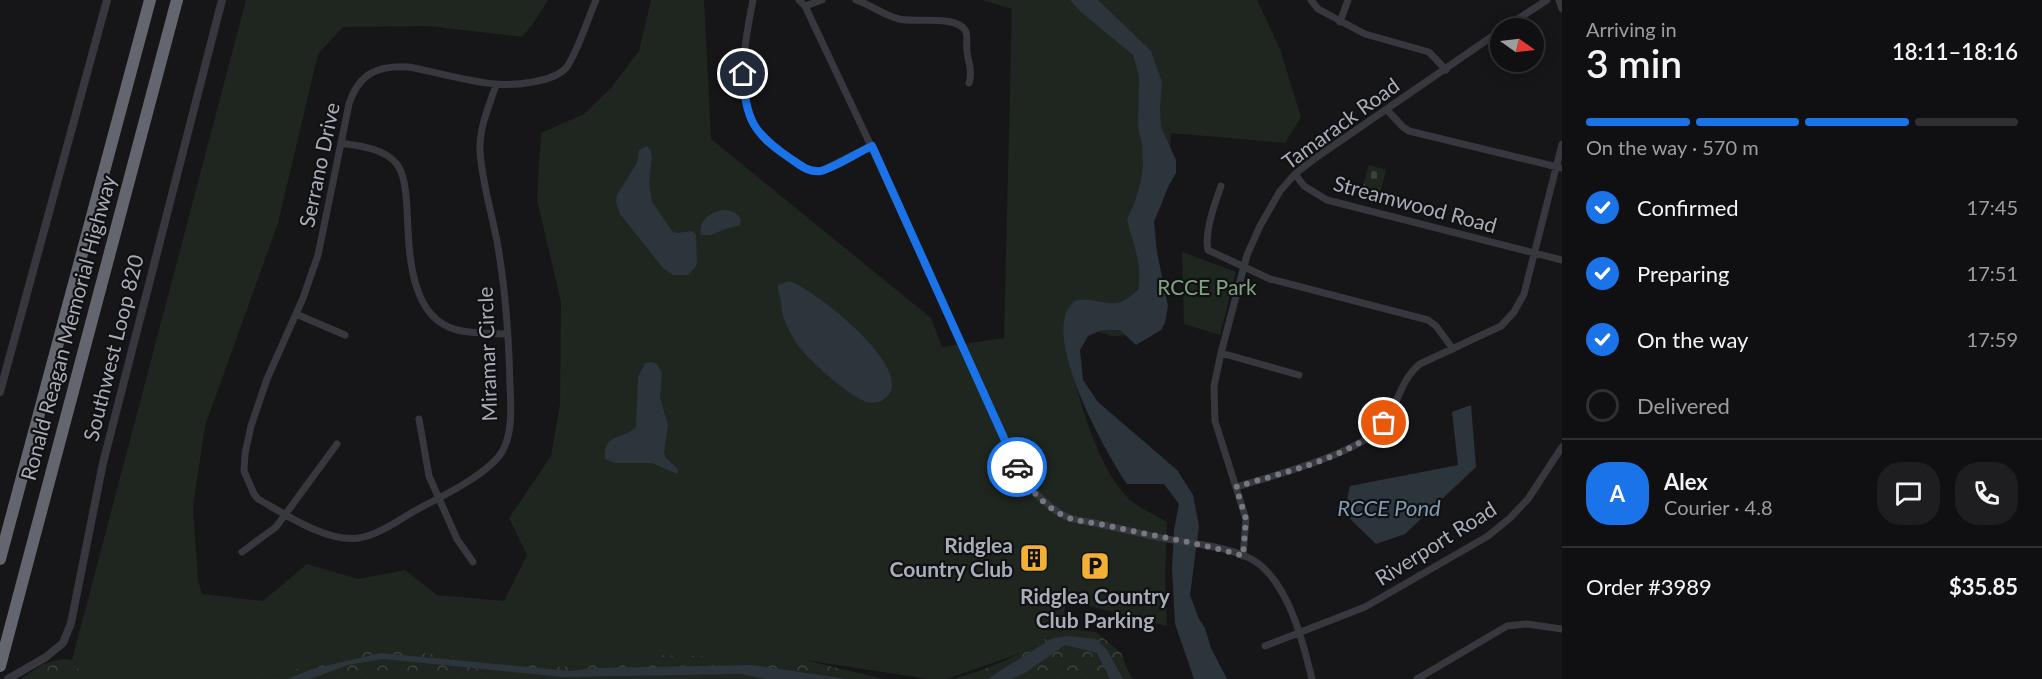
<!DOCTYPE html>
<meta charset="utf-8">
<style>
body{margin:0;font-family:Lato,sans-serif;background:#1e1e20;color:#f1f3f6;height:100vh;display:flex;flex-direction:column;font-size:22px;white-space:nowrap}
*{box-sizing:border-box;margin:0}
p{font-size:20px;color:#9c9d9f}
.icon{flex:none;width:33px;height:33px;fill:none;stroke:currentColor;stroke-width:2;stroke-linecap:round;stroke-linejoin:round}
.map{position:relative;flex:1;overflow:hidden}
.sheet{display:flex;flex-direction:column;background:#101012;width:480px}
.sheet>*{flex:none}
.needle{width:39px;rotate:104deg}
.tools{position:absolute;left:1490px;top:18px;display:grid;gap:12px}
.tools a{display:grid;place-items:center;width:54px;height:54px;border-radius:50%;background:#101012;box-shadow:0 3px 15px #0003,0 0 0 2px #303032;font-size:30px}
.pin{position:absolute;display:grid;place-items:center;width:51px;height:51px;color:#fff;margin:-26px;border:3px solid #fff;border-radius:50%;box-shadow:0 2px 6px #0007}
.courier{position:absolute;display:grid;place-items:center;width:60px;height:60px;margin:-30px;border:4px solid #1a73e8;border-radius:50%;background:#fff;color:#222;box-shadow:0 2px 8px #0007}
.summary em{font-style:normal;font-weight:600}
.summary div{display:flex;flex-direction:column-reverse}
.summary{display:flex;align-items:center;justify-content:space-between;height:102px;padding:0 24px}
h1{font-size:39px;font-weight:600;line-height:45px}
.bar{display:grid;grid-template-columns:repeat(4,1fr);gap:9px 6px;align-content:center;height:72px;padding:0 24px}
.bar i{height:8px;border-radius:4px;background:#303032}
.bar .active{background:#1a73e8}
.bar p{grid-column:span 4}
.line{display:flex;align-items:center;gap:15px;padding:0 24px;border-top:2px solid #303032}
.line div{flex:1}
.round{display:grid;place-items:center;flex:none;width:63px;height:63px;border-radius:24px;background:#1e1e20}
ol{padding:0 24px;list-style:none}
li{display:flex;align-items:center;gap:18px;height:66px}
li p{margin-inline-start:auto}
li .icon{padding:6px;border-radius:50%;background:#1a73e8;color:#fff;stroke-width:4}
li:last-child{color:#9c9d9f}
li i{width:33px;height:33px;border:3px solid #303032;border-radius:50%}
main{display:flex;flex:1;min-height:0}
.map>svg:first-child{display:block}
</style>
<main>
<div class="map">
<svg width="1562" height="679" viewBox="0 0 1562 679">
<defs>
<pattern id="forest-crowns" width="20" height="18" patternUnits="userSpaceOnUse" patternTransform="scale(1.5)"><rect width="20" height="18" fill="#1e261f"/><path d="M2 6a3 3 0 1 1 6 0M12 15a3 3 0 1 1 6 0" fill="none" stroke="#3c433d"/></pattern>
<pattern id="cemetery-stones" width="16" height="16" patternUnits="userSpaceOnUse" patternTransform="scale(1.5)"><rect width="16" height="16" fill="#1e261f"/><path d="M2 7V4a2 2 0 0 1 4 0v3zM10 15v-3a2 2 0 0 1 4 0v3z" fill="#3c433d"/></pattern>
</defs>
<rect width="100%" height="100%" fill="#161618"/>
<path fill="#1e261f" d="M246,0H548L533,24L522,37L428,26L343,27L318,54L278,223L205,426L193,507L198,580L202,594L263,601L307,564L358,579L405,570L437,595L504,601L527,555L509,518L551,456L560,404L561,302L537,200L541,133L584,114L610,89L639,51L651,0H704L711,139L931,318L942,347L1004,338L1012,9L982,0H1257L1280,49L1301,117L1285,143L1171,133L1169,185L1161,189L1143,270L1137,335L1111,336L1092,329L1068,360C1083,406 1094,460 1127,497C1137,507 1155,515 1167,522L1165,576L1167,626L1066,600L1062,629L1024,652L947,679H929L804,660L564,667L523,664L291,671L261,679H86L72,660Z
M1182,252L1236,272L1220,335L1184,324Z"/>
<path fill="url(#forest-crowns)" d="M1062,629L1096,632L1121,653L1127,669L1133,679H951C992,670 1027,651 1062,629Z
M374,648L523,664L564,667L618,663L656,655L767,658L804,660L883,679H261Z
M63,659L72,660L86,679H21L43,664Z"/>
<path fill="url(#cemetery-stones)" d="M1369,165L1386,170L1379,198L1361,193Z"/>
<path fill="#2c353c" d="M1070,0H1098L1151,51L1162,82L1160,109L1161,127L1176,160V173L1169,185L1154,222L1157,252L1168,306L1165,323L1161,330L1136,345L1120,330H1102L1088,336L1080,350L1083,380L1098,402L1177,470L1193,495L1199,526L1190,595L1199,619L1205,628L1211,648L1227,679H1194L1175,624L1172,569L1174,530L1179,504L1164,484H1127C1107,455 1037,331 1074,302C1083,294 1110,308 1123,301C1128,299 1133,294 1138,290C1143,265 1133,244 1127,220L1135,201L1141,181L1143,164L1142,144L1138,127L1139,76L1133,55L1081,12Z
M647,146L651,151L652,157L649,182L652,202L672,231L677,233L692,231L696,235L697,261L696,266L688,275H673L663,268L620,214L616,202L617,195L637,163L639,150Z
M723,210C731,210 736,212 741,219L740,225L725,229L711,235H701C698,221 710,212 723,210Z
M789,281C812,287 928,377 881,401C876,403 869,404 864,401C848,395 811,362 800,348C793,339 787,327 783,316C781,310 782,303 780,298C779,292 777,291 778,285Z
M652,362L657,364L662,373L660,398L668,425L664,453L666,458L678,469L677,474L652,463H615L605,459C603,432 624,440 636,427L638,377L645,363Z
M1471,405L1476,467L1405,534L1376,544L1344,513L1350,486L1458,465L1452,412Z
M1067,636L1096,639L1108,651L1123,679H1110L1097,653L1065,645L1025,673L1011,679H983L989,678L1051,639Z
M381,653L570,671L593,668L752,665L847,679H767L740,674L562,677L383,659L348,665L310,679H287L312,669Z"/>
<g fill="none" stroke-linecap="round" stroke-linejoin="round">
<path stroke="#37383d" stroke-width="7" d="M753,0C745,40 732,102 762,136C774,150 792,159 807,169L821,171L871,146
M799,0L805,6L871,146L1023,478C1034,492 1048,507 1063,515C1074,521 1087,521 1099,524C1128,530 1156,538 1185,542C1206,545 1241,550 1259,564C1290,589 1303,642 1312,679
M856,0C871,5 884,15 899,19C913,23 959,14 966,32C968,37 966,45 967,51C968,62 973,71 969,83
M1311,0L1318,9L1365,34L1429,52L1446,70
M1559,0L1562,9
M805,6L822,0
M1340,22L1348,0
M1504,28L1547,0
M496,85C489,106 479,128 480,151C482,185 494,219 499,253C506,297 509,341 510,385C511,406 513,433 502,452C488,474 443,496 420,508C401,518 380,535 359,538C327,543 285,514 258,499L254,494L244,471L245,454L251,426L267,379L303,298L318,255L349,104C359,73 378,65 409,67C436,72 469,82 496,84C515,86 553,82 566,68C576,56 589,16 596,0
M1387,110L1403,127L1409,131L1562,168
M341,143C359,146 383,148 396,163C405,174 406,194 407,208C409,248 408,318 457,330C473,334 491,333 507,334
M1295,174L1304,186L1327,200L1562,260
M1221,186C1215,203 1204,233 1208,250L1270,279L1428,320L1436,326L1453,349
M296,314L345,335
M1221,353L1299,375
M419,419L429,476L457,539L473,562
M1237,487C1271,476 1365,452 1385,423C1398,403 1401,379 1420,364L1501,326L1514,312L1524,294L1562,144
M242,552L276,527L337,444
M1243,556L1246,519L1215,421L1214,386L1221,353L1247,255L1260,226L1280,191L1295,174L1314,159L1500,31
M1265,646L1365,607L1488,536L1510,518L1528,499L1562,447
M1417,679L1507,626L1527,624L1562,629"/>
<path stroke="#37383d" stroke-width="8" d="M0,392L107,0
M8,679L46,657L63,643L71,623L103,463L222,0"/>
<path stroke="#63666e" stroke-width="12" d="M0,559L150,0
M0,666L177,0"/>
</g>
<g fill="none" stroke-linecap="round" stroke-linejoin="round">
<path stroke="#757880" stroke-width="6" stroke-dasharray="0 10.8" d="M1017,467C1027,487 1044,506 1064,516C1077,522 1091,522 1105,525C1151,536 1198,542 1243,556L1246,519L1236,487C1280,473 1353,458 1384,423"/>
<path stroke="#1a73e8" stroke-width="8" d="M743,74C745,120 754,134 791,159C800,165 809,173 821,171C836,167 857,153 872,146L1017,467"/>
</g>
<defs>
<g id="building-square" transform="scale(1.5)"><rect x="-9" y="-9" width="18" height="18" rx="4" fill="#f2b134" stroke="#111113"/><path d="M-4-6H4V6H1V3H-1V6H-4ZM-2.5-4.3h1.7v1.8h-1.7ZM.8-4.3h1.7v1.8H.8ZM-2.5-1h1.7V.8h-1.7ZM.8-1h1.7V.8H.8Z" fill="#111"/></g>
<g id="parking-square" transform="scale(1.5)"><rect x="-9" y="-9" width="18" height="18" rx="4" fill="#f2b134" stroke="#111113"/><path d="M-3.5-5.5H1a3.5 3.5 0 0 1 0 7H-1V5.5H-3.5ZM-1-3.4V-.6H.8a1.4 1.4 0 0 0 0-2.8Z" fill="#111"/></g>
</defs>
<g fill-rule="evenodd">
<use href="#building-square" x="1034" y="558"/>
<use href="#parking-square" x="1095" y="566"/>
</g>
<g text-anchor="middle" stroke-width="4.5" stroke-linejoin="round" paint-order="stroke">
<g font-size="21" fill="#a8adb8" stroke="#111113">
<text transform="translate(1341 124) rotate(-36)" y="7">Tamarack Road</text>
<text transform="translate(320 165) rotate(-78)" y="7">Serrano Drive</text>
<text transform="translate(1415 205) rotate(15)" y="7">Streamwood Road</text>
<text transform="translate(69 328) rotate(-75)" y="7">Ronald Reagan Memorial Highway</text>
<text transform="translate(114 348) rotate(-76)" y="7">Southwest Loop 820</text>
<text transform="translate(488 354) rotate(-92)" y="7">Miramar Circle</text>
<text transform="translate(1436 544) rotate(-32)" y="7">Riverport Road</text>
</g>
<g font-size="21" fill="#7fa381" stroke="#111113">
<text x="1207" y="295">RCCE Park</text>
</g>
<g font-size="21" font-weight="bold" fill="#a8adb8" stroke="#111113" text-anchor="end">
<text x="1013" y="553">Ridglea<tspan x="1013" dy="24">Country Club</tspan></text>
<text x="1095" y="604" text-anchor="middle">Ridglea Country<tspan x="1095" dy="24">Club Parking</tspan></text>
</g>
<g font-size="22" font-style="italic" fill="#7f9bb3" stroke="#111113">
<text x="1389" y="516">RCCE Pond</text>
</g>
</g>
</svg>
<div class="tools">
<a><svg class="needle" viewBox="-14 -14 28 28"><path d="M0-13l5 13h-10z" fill="#e53935"/><path d="M0 13l5-13h-10z" fill="#9c9d9f"/></svg></a>
</div>
<div class="pin" style="left:1384px;top:423px;background:#ea580c"><svg class="icon" aria-label="bag" viewBox="0 0 24 24"><path d="M5 8h14l-1 12H6zM9 8a3 3 0 0 1 6 0"/></svg></div>
<div class="pin" style="left:743px;top:74px;background:#1f2937"><svg class="icon" aria-label="home" viewBox="0 0 24 24"><path d="M3 11l9-7 9 7M6 9v11h12V9"/></svg></div>
<div class="courier" style="left:1017px;top:467px"><svg class="icon" aria-label="car" viewBox="0 0 24 24"><path d="M5 17H2v-5l4-1 3-4h7l3 4 3 1v5h-3M9 17h6M6 11h13"/><circle cx="7" cy="17" r="2"/><circle cx="17" cy="17" r="2"/></svg></div>
</div>
<section class="sheet">
<div class="summary"><div><h1>3 min</h1><p>Arriving in</p></div><em>18:11–18:16</em></div>
<div class="bar"><i class="active"></i><i class="active"></i><i class="active"></i><i></i><p>On the way · 570 m</p></div>
<ol>
<li><svg class="icon" aria-label="check" viewBox="0 0 24 24"><path d="M5 12l5 5 9-10"/></svg>Confirmed<p>17:45</p></li>
<li><svg class="icon" aria-label="check" viewBox="0 0 24 24"><path d="M5 12l5 5 9-10"/></svg>Preparing<p>17:51</p></li>
<li><svg class="icon" aria-label="check" viewBox="0 0 24 24"><path d="M5 12l5 5 9-10"/></svg>On the way<p>17:59</p></li>
<li><i></i>Delivered</li>
</ol>
<div class="line" style="height:108px"><b class="round" style="background:#1a73e8;color:#fff">A</b><div><b>Alex</b><p>Courier · 4.8</p></div><a class="round"><svg class="icon" aria-label="chat" viewBox="0 0 24 24"><path d="M4 5h16v11H9l-5 4z"/></svg></a><a class="round"><svg class="icon" aria-label="phone" viewBox="0 0 24 24"><path d="M5 4h4l2 5-3 2q2 4 5 5l2-3 5 2v4C11 20 4 13 5 4z"/></svg></a></div>
<div class="line" style="height:78px"><div>Order #3989</div><b>$35.85</b></div>
</section>
</main>
